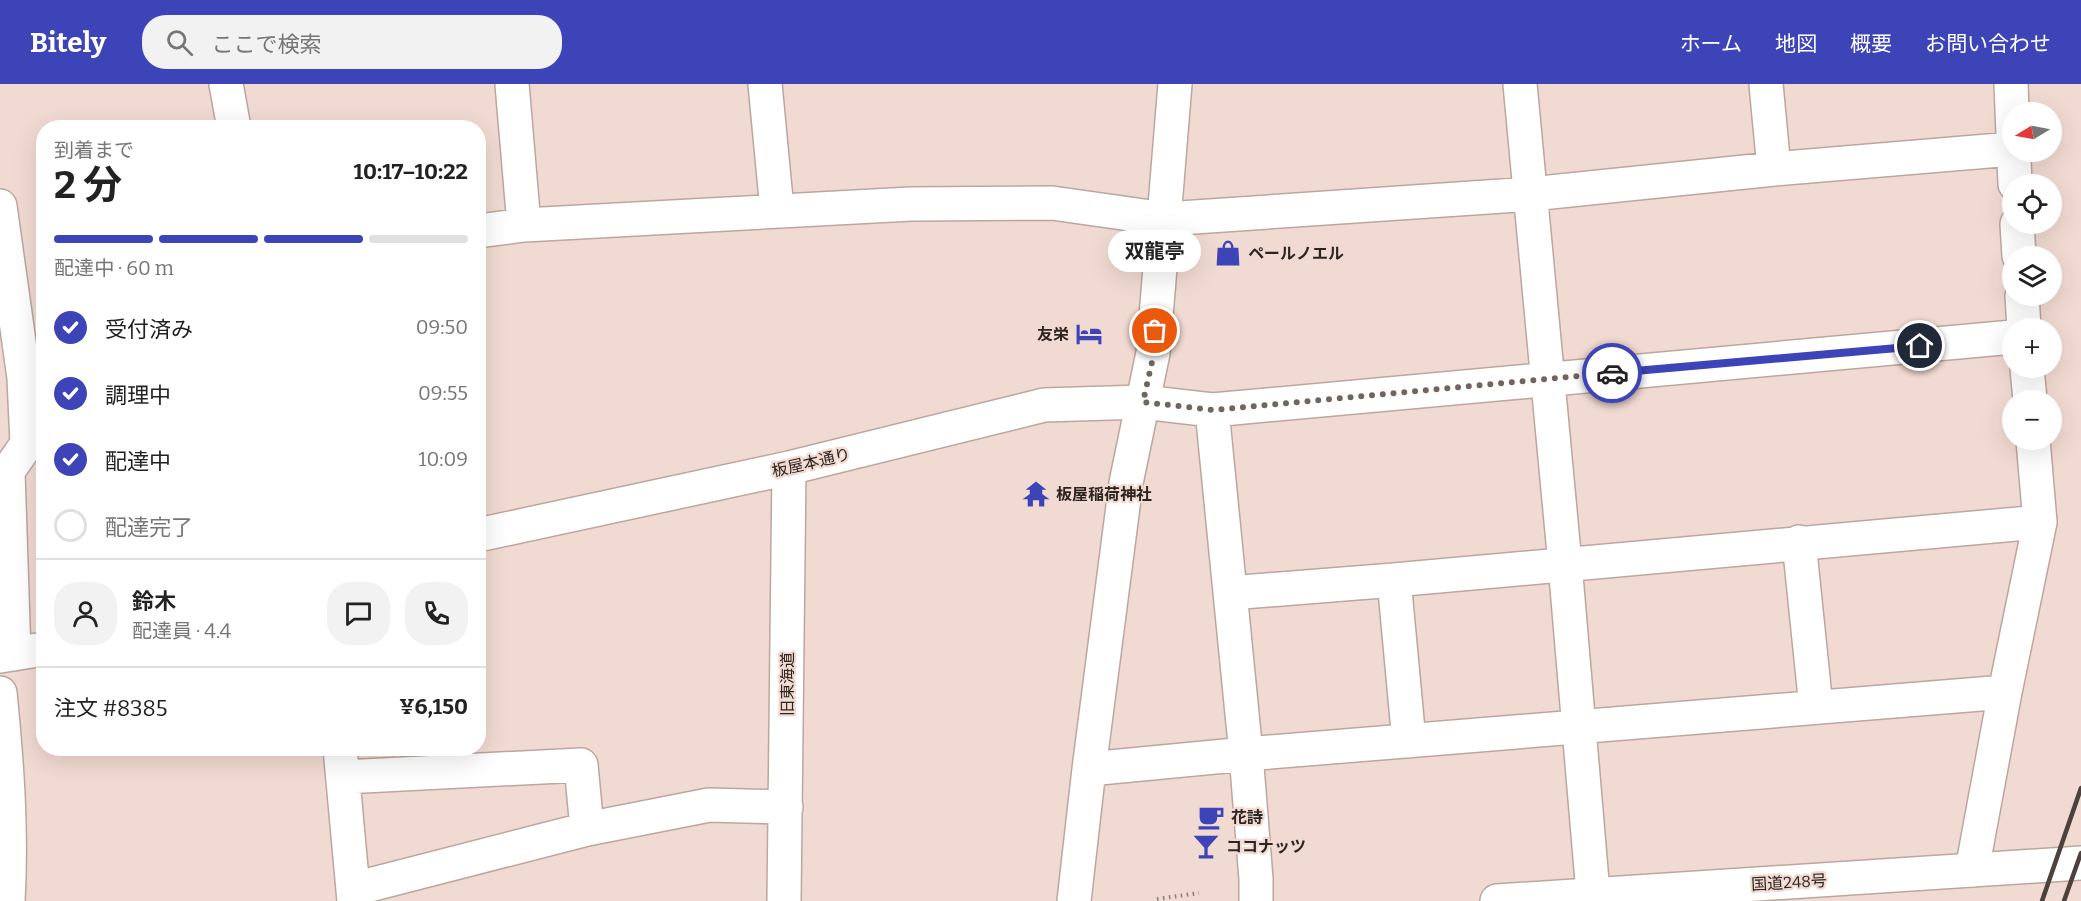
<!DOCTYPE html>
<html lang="ja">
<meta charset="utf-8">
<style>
body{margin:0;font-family:Bitter,"Noto Sans JP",serif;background:#f2f2f2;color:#222;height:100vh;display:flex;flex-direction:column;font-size:22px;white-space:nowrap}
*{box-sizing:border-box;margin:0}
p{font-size:20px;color:#767676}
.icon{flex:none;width:33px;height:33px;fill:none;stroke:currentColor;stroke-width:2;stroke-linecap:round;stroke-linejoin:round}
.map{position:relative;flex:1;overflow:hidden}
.drawer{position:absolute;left:36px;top:36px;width:450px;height:636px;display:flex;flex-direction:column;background:#fff;border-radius:24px;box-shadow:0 6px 24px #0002}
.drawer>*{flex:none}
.needle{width:39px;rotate:260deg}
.controls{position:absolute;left:2002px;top:18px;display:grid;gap:12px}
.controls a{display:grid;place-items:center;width:60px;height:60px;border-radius:50%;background:#fff;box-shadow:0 6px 24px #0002;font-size:30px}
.pin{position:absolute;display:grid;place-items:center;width:51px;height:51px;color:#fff;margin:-26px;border:3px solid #fff;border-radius:50%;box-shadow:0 2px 6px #0007}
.courier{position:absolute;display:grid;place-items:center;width:60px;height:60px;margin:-30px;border:4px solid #3c44b8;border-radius:50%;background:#fff;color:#222;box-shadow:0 2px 8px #0007}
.bubble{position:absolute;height:42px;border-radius:21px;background:#fff;box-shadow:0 6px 24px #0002;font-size:20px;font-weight:700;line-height:42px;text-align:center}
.head em{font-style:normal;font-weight:700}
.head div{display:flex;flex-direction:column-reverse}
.head{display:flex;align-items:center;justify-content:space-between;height:102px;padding:0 18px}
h1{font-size:39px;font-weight:700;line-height:45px}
.bar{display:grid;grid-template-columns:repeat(4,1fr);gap:9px 6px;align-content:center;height:72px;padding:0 18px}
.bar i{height:8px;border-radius:4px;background:#e0e0e0}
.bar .selected{background:#3c44b8}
.bar p{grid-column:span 4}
.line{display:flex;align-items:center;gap:15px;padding:0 18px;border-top:2px solid #e0e0e0}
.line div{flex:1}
.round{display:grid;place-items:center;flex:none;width:63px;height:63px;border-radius:24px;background:#f2f2f2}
ol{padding:0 18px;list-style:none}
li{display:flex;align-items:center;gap:18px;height:66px}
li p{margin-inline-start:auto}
li .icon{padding:6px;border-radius:50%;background:#3c44b8;color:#fff;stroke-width:4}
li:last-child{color:#767676}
li i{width:33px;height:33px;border:3px solid #e0e0e0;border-radius:50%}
header{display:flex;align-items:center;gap:36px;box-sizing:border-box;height:84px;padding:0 30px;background:#3c44b8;color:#fff}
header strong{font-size:28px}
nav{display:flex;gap:33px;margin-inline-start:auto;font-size:21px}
.search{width:420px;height:54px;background:#f2f2f2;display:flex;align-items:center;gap:15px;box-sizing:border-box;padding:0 21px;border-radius:24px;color:#767676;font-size:22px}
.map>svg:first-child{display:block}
</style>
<header>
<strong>Bitely</strong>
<div class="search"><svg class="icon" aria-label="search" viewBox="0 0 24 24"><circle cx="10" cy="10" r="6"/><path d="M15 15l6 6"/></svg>ここで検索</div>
<nav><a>ホーム</a><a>地図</a><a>概要</a><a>お問い合わせ</a></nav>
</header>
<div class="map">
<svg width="2081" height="817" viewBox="0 0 2081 817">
<rect width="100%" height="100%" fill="#f1dad1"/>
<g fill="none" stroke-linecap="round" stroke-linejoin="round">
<g stroke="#bca79e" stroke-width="36">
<path id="minor" d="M226,0L234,44
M512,0L524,141
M765,0L777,126
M1520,0L1565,480L1593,809
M1766,0L1774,85
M2011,0L2015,100
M0,122L24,294L27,360L8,387L14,570
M2017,140L2019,172
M478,147L524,141L911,120L1052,119L1165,135L1531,110L1774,85L2012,65
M2022,212L2024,244
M2027,284L2030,316
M1212,326L1246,670L1256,795V817
M478,451L789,384L1044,321L1143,318L1212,326L2013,253
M1799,458L1816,623
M1394,496L1409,657
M1230,509L1394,496L2040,438
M0,572L44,565
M0,609C7,679 12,747 8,817
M340,664L354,817
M1089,685L1246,670L2005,608
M344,693L581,681L587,745
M1972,786L2005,608L2040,438L2033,356
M354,805L587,745L709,721L786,723
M784,817L789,384
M1074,817L1089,685L1126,399L1153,269L1175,0"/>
</g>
<g stroke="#bca79e" stroke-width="36">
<path id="highway" d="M1497,817L2081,779"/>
</g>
<path stroke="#8b7b75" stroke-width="4" stroke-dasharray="1.5 4.5" stroke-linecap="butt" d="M1157,815L1199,809"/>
<use href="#minor" stroke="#fff" stroke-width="33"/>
<use href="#highway" stroke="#fff" stroke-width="33"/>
<path stroke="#4c413d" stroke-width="4.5" d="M2042,817L2081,704
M2064,817L2081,769"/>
</g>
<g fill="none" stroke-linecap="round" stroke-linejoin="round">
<path stroke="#72645f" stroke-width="6" stroke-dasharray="0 10.8" d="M1155,247L1154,269L1143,318L1212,326L1612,289"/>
<path stroke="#3c44b8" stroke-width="8" d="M1612,289L1920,262"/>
</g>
<defs>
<g id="shop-bare" transform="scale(2.07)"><path d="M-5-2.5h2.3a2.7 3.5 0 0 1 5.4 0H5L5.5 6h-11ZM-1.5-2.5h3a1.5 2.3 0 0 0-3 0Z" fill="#3c44b8" stroke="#f1dad1" stroke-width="2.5" paint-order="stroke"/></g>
<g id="hotel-bare" transform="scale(2.07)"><path d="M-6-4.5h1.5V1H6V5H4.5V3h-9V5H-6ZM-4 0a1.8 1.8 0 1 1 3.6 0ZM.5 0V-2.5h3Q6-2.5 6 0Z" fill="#3c44b8" stroke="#f1dad1" stroke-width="2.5" paint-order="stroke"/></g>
<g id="temple-bare" transform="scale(2.07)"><path d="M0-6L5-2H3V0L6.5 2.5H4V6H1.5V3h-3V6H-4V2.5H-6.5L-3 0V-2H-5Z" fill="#3c44b8" stroke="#f1dad1" stroke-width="2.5" paint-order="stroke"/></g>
<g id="cafe-bare" transform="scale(2.07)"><path d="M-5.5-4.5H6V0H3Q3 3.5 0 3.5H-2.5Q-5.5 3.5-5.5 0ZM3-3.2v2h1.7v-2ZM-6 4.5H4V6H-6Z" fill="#3c44b8" stroke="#f1dad1" stroke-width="2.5" paint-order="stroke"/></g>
<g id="bar-bare" transform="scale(2.07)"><path d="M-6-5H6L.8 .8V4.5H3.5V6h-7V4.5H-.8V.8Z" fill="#3c44b8" stroke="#f1dad1" stroke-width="2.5" paint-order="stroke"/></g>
</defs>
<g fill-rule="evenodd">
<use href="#shop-bare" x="1228" y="169"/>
<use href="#hotel-bare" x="1089" y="250"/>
<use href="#temple-bare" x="1036" y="410"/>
<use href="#cafe-bare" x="1211" y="733"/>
<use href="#bar-bare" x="1206" y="762"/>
</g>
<g text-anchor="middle" stroke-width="4.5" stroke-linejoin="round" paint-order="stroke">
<g font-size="16" font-weight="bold" fill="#2d2421" stroke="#f1dad1" text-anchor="start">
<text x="1248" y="175">ペールノエル</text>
<text x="1069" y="256" text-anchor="end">友栄</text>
<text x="1056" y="416">板屋稲荷神社</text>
<text x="1231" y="739">花詩</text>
<text x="1226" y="768">ココナッツ</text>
</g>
<g font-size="16" fill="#2d2421" stroke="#f1dad1">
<text transform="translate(811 378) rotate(-13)" y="6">板屋本通り</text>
<text transform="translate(787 600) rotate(-90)" y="6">旧東海道</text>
<text transform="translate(1789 798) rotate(-3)" y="6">国道248号</text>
</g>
</g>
</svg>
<div class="controls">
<a><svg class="needle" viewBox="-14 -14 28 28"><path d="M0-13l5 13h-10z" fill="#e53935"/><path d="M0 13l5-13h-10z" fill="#767676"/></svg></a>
<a><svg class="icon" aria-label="locate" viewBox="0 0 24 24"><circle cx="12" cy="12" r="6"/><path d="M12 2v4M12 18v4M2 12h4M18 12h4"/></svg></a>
<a><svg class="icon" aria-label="layers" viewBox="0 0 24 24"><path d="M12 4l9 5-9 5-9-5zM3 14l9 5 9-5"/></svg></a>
<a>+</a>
<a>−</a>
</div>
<div class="pin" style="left:1155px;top:247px;background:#ea580c"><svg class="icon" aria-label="bag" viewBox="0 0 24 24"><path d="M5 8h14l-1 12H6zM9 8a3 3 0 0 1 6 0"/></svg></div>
<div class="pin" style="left:1920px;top:262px;background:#1f2937"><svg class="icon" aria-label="home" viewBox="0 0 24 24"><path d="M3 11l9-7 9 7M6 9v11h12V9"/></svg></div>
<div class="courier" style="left:1612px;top:289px"><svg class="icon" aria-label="car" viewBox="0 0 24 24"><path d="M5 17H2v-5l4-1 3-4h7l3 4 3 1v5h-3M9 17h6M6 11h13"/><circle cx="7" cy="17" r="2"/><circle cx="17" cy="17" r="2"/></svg></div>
<div class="bubble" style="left:1108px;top:146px;width:93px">双龍亭</div>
<section class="drawer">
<div class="head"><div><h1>2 分</h1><p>到着まで</p></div><em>10:17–10:22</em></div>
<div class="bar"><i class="selected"></i><i class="selected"></i><i class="selected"></i><i></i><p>配達中 · 60 m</p></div>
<ol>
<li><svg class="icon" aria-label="check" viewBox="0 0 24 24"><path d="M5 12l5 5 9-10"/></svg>受付済み<p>09:50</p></li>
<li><svg class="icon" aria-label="check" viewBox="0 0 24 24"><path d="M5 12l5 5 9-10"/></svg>調理中<p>09:55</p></li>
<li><svg class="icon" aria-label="check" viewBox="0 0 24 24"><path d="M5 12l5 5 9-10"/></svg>配達中<p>10:09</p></li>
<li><i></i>配達完了</li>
</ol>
<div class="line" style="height:108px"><a class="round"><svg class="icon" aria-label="person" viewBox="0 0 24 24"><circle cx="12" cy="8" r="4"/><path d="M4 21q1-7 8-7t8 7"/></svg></a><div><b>鈴木</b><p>配達員 · 4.4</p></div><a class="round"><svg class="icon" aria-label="chat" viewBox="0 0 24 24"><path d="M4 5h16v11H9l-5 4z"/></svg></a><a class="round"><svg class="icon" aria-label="phone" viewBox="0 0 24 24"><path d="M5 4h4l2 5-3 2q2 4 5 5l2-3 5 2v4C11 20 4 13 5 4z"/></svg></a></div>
<div class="line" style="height:78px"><div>注文 #8385</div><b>¥6,150</b></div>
</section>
</div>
